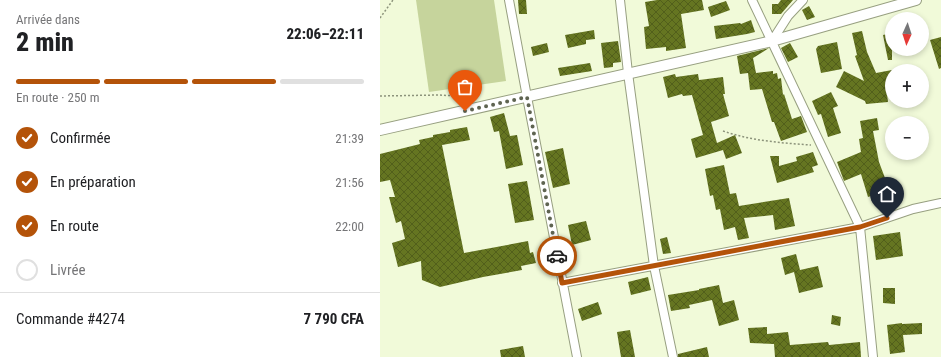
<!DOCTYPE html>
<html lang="fr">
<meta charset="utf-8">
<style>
body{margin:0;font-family:"Roboto Condensed",sans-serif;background:#f6f6f6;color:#202124;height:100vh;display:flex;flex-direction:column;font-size:15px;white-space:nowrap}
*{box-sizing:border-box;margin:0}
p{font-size:13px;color:#757577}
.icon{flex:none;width:22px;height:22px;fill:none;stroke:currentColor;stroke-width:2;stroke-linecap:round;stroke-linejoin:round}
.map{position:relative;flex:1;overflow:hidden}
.details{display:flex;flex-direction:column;background:#fff;width:380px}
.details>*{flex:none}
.needle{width:26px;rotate:183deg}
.controls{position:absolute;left:505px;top:12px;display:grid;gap:8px}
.controls a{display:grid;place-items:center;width:44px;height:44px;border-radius:50%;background:#fff;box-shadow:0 2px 6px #0003;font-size:20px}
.pin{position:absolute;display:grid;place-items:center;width:34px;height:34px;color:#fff;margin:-41px -17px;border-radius:50% 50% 50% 0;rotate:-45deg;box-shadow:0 0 4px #0007}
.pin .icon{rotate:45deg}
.courier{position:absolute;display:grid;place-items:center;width:40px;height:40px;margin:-20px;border:3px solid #b45309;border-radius:50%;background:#fff;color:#222;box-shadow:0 1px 5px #0007}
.head em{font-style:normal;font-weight:800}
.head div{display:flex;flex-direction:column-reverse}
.head{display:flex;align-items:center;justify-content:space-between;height:68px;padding:0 16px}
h1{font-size:26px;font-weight:800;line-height:30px}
.bar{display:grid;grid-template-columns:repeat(4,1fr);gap:6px 4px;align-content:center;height:48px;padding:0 16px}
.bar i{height:5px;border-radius:3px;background:#e0e0e0}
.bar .selected{background:#b45309}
.bar p{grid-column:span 4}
.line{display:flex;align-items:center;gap:10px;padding:0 16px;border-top:1px solid #e0e0e0}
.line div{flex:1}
ol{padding:0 16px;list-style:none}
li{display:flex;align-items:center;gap:12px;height:44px}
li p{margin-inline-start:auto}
li .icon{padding:4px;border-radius:50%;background:#b45309;color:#fff;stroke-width:4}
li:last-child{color:#757577}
li i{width:22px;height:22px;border:2px solid #e0e0e0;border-radius:50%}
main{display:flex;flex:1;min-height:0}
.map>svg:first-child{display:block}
</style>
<main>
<section class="details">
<div class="head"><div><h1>2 min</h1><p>Arrivée dans</p></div><em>22:06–22:11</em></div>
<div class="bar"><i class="selected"></i><i class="selected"></i><i class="selected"></i><i></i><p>En route · 250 m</p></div>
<ol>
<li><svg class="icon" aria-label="check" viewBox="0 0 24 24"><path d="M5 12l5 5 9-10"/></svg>Confirmée<p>21:39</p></li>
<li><svg class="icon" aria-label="check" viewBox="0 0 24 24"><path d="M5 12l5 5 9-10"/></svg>En préparation<p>21:56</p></li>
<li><svg class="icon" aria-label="check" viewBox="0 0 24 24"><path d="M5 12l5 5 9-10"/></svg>En route<p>22:00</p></li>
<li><i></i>Livrée</li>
</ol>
<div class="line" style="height:52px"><div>Commande #4274</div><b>7 790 CFA</b></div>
</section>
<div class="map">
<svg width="561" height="357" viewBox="0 0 561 357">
<defs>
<pattern id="building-cross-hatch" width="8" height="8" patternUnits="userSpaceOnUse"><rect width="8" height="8" fill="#657521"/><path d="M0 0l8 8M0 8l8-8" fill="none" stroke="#525f1b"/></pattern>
</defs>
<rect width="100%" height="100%" fill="#f1fad9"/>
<path fill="#c6d49c" d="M36,0H114L126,81L49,92Z"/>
<path fill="url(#building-cross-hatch)" d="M138,0H146L147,14H139Z
M277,0H322L324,10L301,14L306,48L286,51V47L266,49L264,27L269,26L265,2Z
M401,0H413L401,14H392V4H398Z
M346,1L350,10L331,17L328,7Z
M429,6L435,17L427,20L422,10Z
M371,20L375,32L367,34L336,39L334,26L360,23L361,24Z
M214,30L215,39L206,40V44L188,48L185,35Z
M482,31L487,52L496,73L512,70V93L507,94L508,102L486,104L485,101L456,87L464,71L484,81L475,56L477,55L472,33Z
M512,33V60H508L503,35Z
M561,37V68L559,69L550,40Z
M238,41L241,62L233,63V67L224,68L221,43Z
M457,42L462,69L441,73L436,49L438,46Z
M167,43L169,52L153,56L151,47Z
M410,43L418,57L408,62L401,48Z
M389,48L373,58L376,73L393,71V74L397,73L398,79L401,78L403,95L404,94L412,119L421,116L427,132L401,141L394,122H392L382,89L370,90L368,73L360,74L357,56Z
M210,63L212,71L180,76L178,68Z
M295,74L296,77L318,74L319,80L343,77L345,94H343L349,116L331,122L337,143L355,135L362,153L346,159L343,150L316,158L311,139L323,135L312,95L303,96L302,94L288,98L283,77Z
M451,92L458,106L453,108L461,133L448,137L441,114L438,115L432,101Z
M124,113L130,136L137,135L143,165L126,169L119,131L114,132L110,117Z
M497,118L499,130L493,131L499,162L505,178L499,180L503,192L488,197L481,174L464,181L457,162L481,152L479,139L483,138L480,121Z
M87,127L90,140L62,145L84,253L148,241L150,253L153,252L156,263L141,266L142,270L103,277L60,287L42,280L41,261L18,267L12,243L25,239L21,221L16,223L9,197H15L10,180L0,182V154L40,144L39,140L53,137V135L70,132V130Z
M183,148L190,184L173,188L165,152Z
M433,152L438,165L432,167L434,172L397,183L390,156H399V166L417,161L416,157Z
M344,165L350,194L356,193L359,206L409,198L415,226L395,230L393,215L364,218L369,238L358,240L355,227L344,230L340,209L336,210L333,195L330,196L325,169Z
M147,181L154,220L135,223L128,184Z
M206,221L211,240L192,245L188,225Z
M520,232L523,256L496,260L493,236Z
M287,237L291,253L283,254L280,239Z
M416,254L420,270L438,266L443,287L419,293L414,272L405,275L401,258Z
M268,277L271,290L251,295L248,282Z
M339,285L343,303L354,300L359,320L339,326L332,300L309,305L310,308L291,311L288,295L319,290V289Z
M503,288H515V304L503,303Z
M218,302L222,314L202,321L198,309Z
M452,315L461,317L460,326L451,324Z
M522,323V324L542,323V334L523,335L525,352L510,354L507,325Z
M387,327V334L408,332L410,345L448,342L449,345L480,342L481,357H395L394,344L370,343L368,328Z
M250,330L255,357H241L237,332Z
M143,346L145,357H121L120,350Z
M327,347L329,357H298V354Z"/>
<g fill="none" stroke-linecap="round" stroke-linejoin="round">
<g stroke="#979f80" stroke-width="10">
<path id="minor" d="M129,0L147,97L197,357
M240,0L248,73L274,266L293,357
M372,0L480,227L493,357
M392,41L408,16L423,0
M182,283L480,227L533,209L561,203"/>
</g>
<g stroke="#979f80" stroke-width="12">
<path id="tertiary" d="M0,130L392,41L536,0"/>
</g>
<path stroke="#8c937b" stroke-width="1.5" stroke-dasharray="2 2" stroke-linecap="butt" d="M0,18L13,0
M0,96L59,95L96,97
M343,131C372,141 402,143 431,145"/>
<use href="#minor" stroke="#fff" stroke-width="8"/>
<use href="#tertiary" stroke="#fff" stroke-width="10"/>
</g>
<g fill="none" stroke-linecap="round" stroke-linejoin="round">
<path stroke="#5f6451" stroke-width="4" stroke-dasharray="0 7.2" d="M85,111L147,97L177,256"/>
<path stroke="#b45309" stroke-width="5" d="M177,256L182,283L480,227L507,218"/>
</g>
</svg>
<div class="controls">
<a><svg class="needle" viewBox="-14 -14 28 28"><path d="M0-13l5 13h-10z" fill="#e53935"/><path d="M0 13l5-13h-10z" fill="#757577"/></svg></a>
<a>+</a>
<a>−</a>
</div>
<div class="pin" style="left:85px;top:111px;background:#ea580c"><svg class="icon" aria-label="bag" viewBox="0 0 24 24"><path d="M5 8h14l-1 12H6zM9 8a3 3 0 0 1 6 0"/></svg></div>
<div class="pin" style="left:507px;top:218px;background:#1f2937"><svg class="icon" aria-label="home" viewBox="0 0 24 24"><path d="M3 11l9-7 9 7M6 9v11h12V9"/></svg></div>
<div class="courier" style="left:177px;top:256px"><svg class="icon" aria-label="car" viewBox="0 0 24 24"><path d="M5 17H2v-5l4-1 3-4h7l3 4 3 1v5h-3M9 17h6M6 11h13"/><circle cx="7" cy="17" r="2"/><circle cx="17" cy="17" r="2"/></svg></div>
</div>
</main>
